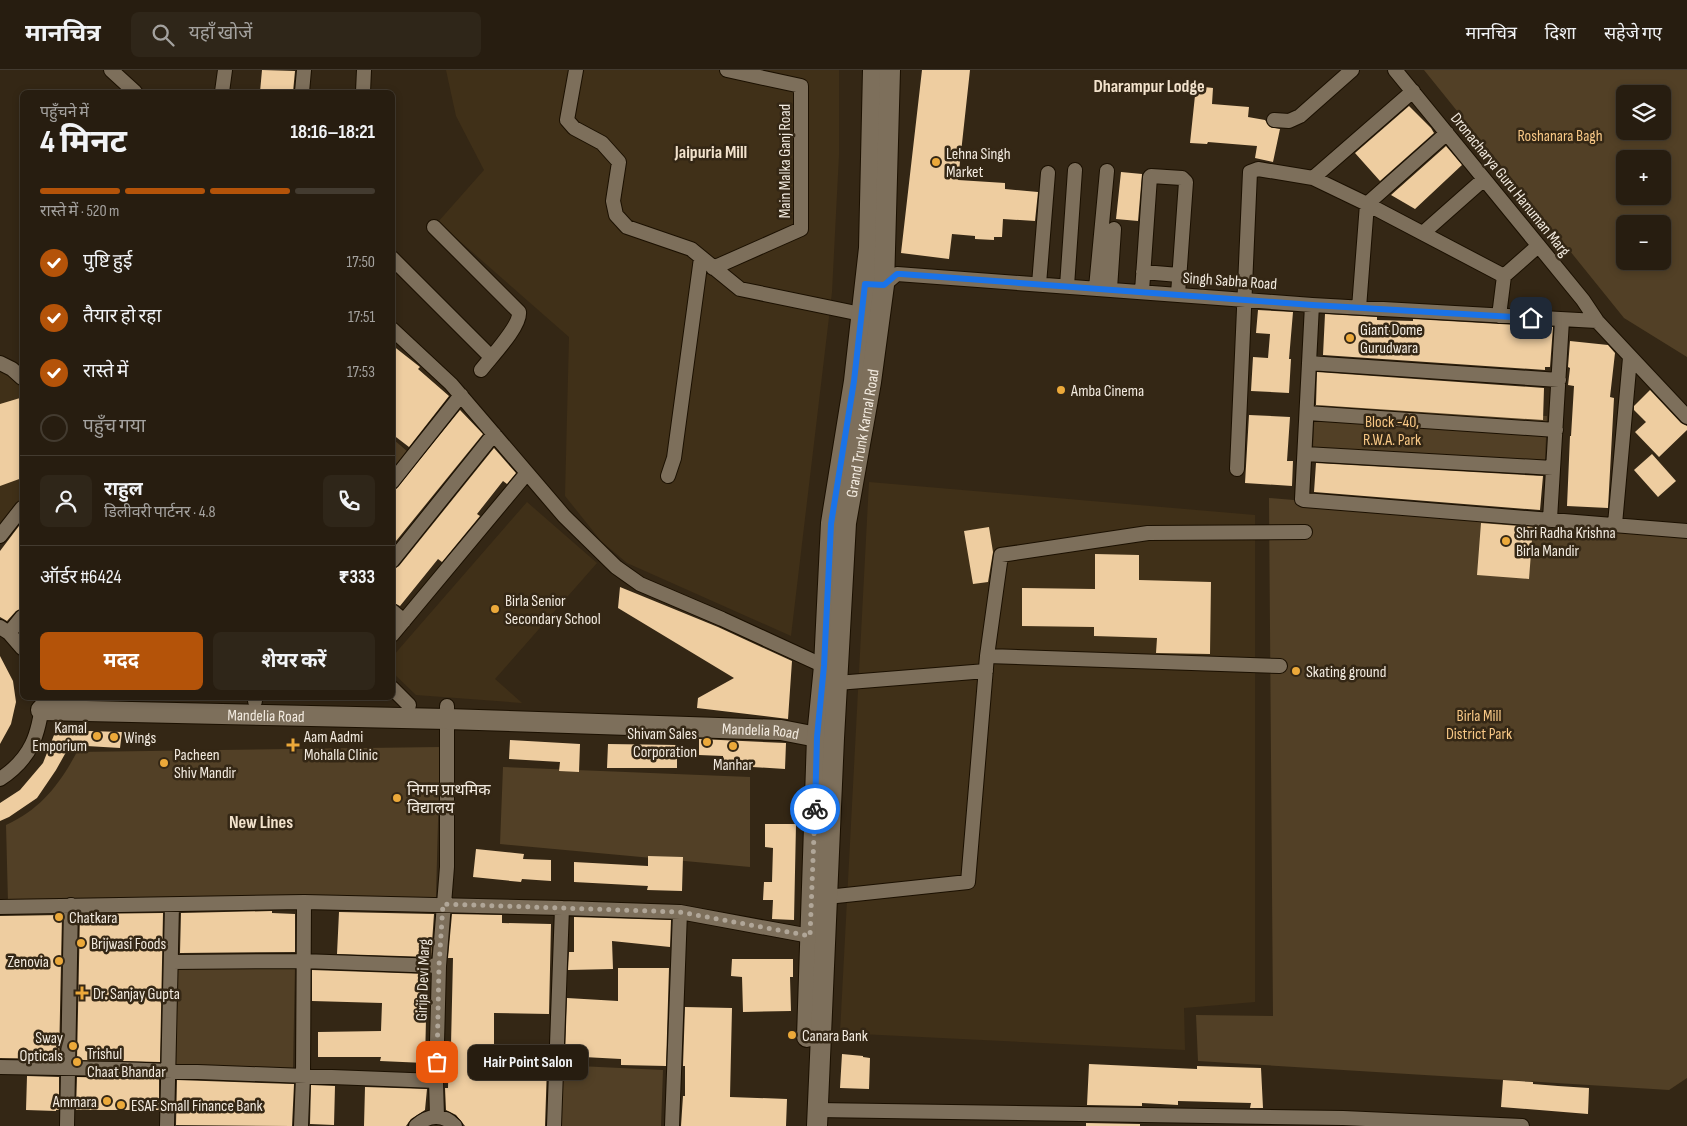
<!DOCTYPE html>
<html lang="hi">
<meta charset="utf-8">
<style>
body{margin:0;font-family:"Sofia Sans Condensed","Noto Sans Devanagari",sans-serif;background:#2f2619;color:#f1f3f6;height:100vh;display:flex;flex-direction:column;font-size:19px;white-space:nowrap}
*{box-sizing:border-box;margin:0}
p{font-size:16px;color:#a4a29f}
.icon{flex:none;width:28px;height:28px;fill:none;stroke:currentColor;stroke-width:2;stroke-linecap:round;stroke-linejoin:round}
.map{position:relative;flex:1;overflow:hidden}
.side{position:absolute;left:20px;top:20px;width:375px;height:610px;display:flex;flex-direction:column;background:#271d10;border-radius:8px;box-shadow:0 2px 8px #0003,0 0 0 1px #433b30}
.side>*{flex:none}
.fabs{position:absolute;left:1616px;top:15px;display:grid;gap:10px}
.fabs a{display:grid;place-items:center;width:55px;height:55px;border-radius:8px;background:#271d10;box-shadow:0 2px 8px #0003,0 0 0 1px #433b30;font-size:25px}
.pin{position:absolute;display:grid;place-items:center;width:42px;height:42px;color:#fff;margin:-21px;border-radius:10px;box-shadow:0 2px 8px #0006}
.courier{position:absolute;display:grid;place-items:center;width:50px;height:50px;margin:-25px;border:4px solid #1a73e8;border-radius:50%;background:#fff;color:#222;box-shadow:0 1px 6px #0007}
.bubble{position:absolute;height:35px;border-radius:8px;background:#271d10;box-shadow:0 2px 8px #0003,0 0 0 1px #433b30;font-size:16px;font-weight:700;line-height:35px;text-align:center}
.head em{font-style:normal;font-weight:700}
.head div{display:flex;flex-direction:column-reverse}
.head{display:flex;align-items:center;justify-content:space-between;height:85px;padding:0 20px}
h1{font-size:32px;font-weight:700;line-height:38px}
.bar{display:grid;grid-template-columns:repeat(4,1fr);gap:8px 5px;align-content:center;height:60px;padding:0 20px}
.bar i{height:6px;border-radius:4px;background:#433b30}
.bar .current{background:#b45309}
.bar p{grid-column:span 4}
.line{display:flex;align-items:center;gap:12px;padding:0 20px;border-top:1px solid #433b30}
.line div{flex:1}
.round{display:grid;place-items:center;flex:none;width:52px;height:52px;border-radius:8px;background:#2f2619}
ol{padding:0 20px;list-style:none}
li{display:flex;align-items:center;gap:15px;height:55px}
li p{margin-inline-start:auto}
li .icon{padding:5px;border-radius:50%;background:#b45309;color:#fff;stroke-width:4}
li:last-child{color:#a4a29f}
li i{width:28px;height:28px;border:2px solid #433b30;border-radius:50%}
.button{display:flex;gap:10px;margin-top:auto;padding:10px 20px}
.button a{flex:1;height:58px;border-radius:8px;background:#b45309;color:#fff;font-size:20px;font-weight:700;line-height:58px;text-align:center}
.button a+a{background:#2f2619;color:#f1f3f6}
header{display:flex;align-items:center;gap:30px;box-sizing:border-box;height:70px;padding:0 25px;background:#271d10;border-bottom:1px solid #433b30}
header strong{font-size:24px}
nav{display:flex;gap:28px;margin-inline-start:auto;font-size:18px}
.search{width:350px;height:45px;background:#2f2619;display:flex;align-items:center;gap:12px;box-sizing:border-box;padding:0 18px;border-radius:8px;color:#a4a29f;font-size:19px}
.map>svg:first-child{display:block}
</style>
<header>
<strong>मानचित्र</strong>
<div class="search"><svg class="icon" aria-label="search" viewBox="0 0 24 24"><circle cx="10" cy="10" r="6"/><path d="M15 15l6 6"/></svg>यहाँ खोजें</div>
<nav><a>मानचित्र</a><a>दिशा</a><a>सहेजे गए</a></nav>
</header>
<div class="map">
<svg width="1687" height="1056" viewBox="0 0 1687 1056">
<rect width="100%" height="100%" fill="#342715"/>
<path fill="#403018" d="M446,0H839V85L832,222L791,566L627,493L601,471L565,426L569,267L438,152L484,100L456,46Z
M0,299L22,317V431L0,457Z
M869,412L1255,445V932L1184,938L1185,980L840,963Z
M527,432L597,493L495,609L522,633L416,625L393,603V586Z"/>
<path fill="#524026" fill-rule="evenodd" d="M1424,0H1687V287L1624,248ZM1625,24H1662V61H1625ZM1625,89H1662V126H1625ZM1625,154H1662V191H1625Z
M1315,335L1547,346L1545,390L1313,378Z
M393,369L408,382L393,401Z
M1269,428L1687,463V1008L1669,1020L1198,991L1196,945L1273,946Z
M440,677L436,827L8,832L6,755C41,739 59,715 77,682Z
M503,697L750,707V797L500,774Z
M177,893L295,896L293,1000L176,997Z
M557,995L663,1000L661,1056H553Z"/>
<path fill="#eecda0" d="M262,0L295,1L293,22H260Z
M922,0H970L958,110L1005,113V119L1038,122L1035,151L1003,149L1002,167H994V170L975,169V166L952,164L949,189L901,183Z
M1196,16L1213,18L1212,34L1249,37L1248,47L1265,50L1270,57L1280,59L1273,92L1255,88L1257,76L1208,72L1207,74L1190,73Z
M1409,36L1431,58L1434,63L1380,111L1355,83Z
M1446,76L1462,95L1415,139L1391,125Z
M1121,102L1142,104L1138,151L1116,149Z
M1258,240L1293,242L1289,289H1291L1289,323L1251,321L1253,287L1268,288L1270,264L1256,263Z
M1325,244L1377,247V250L1413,251V249L1553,257L1550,297H1545V300L1323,285Z
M1570,271L1608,275L1615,283L1610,327L1614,328L1608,438L1567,436L1570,366H1571L1574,316L1568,315L1570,298L1568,297Z
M392,275L420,297L418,299L449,326L409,377L392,364Z
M1317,302L1544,318L1543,350L1316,335Z
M1650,320L1681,353L1687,356V360L1659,387L1635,362L1646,352L1634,340V336Z
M20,328L22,336V408L0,416V334Z
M460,340L483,364L392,476V424Z
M1249,345L1290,347L1287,391H1293L1292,416L1245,413Z
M494,378L516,403L507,414L503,411L477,444L480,446L442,492L438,489L400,536L392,532V500L399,496Z
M1652,384L1676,411L1658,427L1634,400Z
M1316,393L1543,406L1540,440L1314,422Z
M22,452V538L16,541L7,551L0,547V481Z
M1481,453L1533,457L1529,509L1477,505Z
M989,457L993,482L988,512L973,514L964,461Z
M1095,484L1139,485V510L1211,512L1210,584L1156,583L1157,568L1094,566V557L1022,556V518L1095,519Z
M620,517L718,557L792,591L788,649L697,638L698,628L734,608L618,538Z
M0,586L13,611L16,632L11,654L0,674Z
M56,660L122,662L120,678L70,675L56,700L37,728L9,747L0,751V733L20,720L43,693Z
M699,669L786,673L785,699L723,695V686L699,685Z
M510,670L580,674L579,702L559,701L560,692L509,689Z
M608,674L677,675V698H607Z
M765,754H796L794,850L772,849L773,830H763L764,812H772L773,778L765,777Z
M476,779L524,784L523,789L551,790V811L522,809L521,812L473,807Z
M648,786L683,787L682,821L647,820L648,816L574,812V792L648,796Z
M272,841V843L295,844V882L180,883L181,843Z
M339,842L434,844L431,887L337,884Z
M163,843L160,992L77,990L80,844Z
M452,844L502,845V853L551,854L549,944L494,943V976H496L495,993L547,996L545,1056H465L456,1045L446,1040L445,1018H448L449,975H451L453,888H448Z
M62,845L59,989L0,988V846Z
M574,847L671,850L670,877L612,871L613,899L568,900L569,882H574Z
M732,889H793V907H790L791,941L743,942L742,907L731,906Z
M618,898H669L666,996L621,995V989L565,986L567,928L618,931Z
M312,900L427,904L425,993L380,991L381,987H318V962L381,961L382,933L312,931Z
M685,937L732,938L730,1027L787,1029L786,1056H681L683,1026H685V996H683Z
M842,984L863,986V987L870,988L869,1019L840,1018Z
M1089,994L1197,999V996L1261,998L1263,1038H1250L1251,1033L1178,1031V1035L1142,1033V1036L1087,1035Z
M27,1006L59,1007V1040H56V1041L26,1040Z
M77,1007L159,1009V1040H76Z
M177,1010L294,1014L292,1056L176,1055Z
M1503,1010L1533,1012V1014L1558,1016L1589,1018L1588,1044L1501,1037Z
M311,1015L335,1016L334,1055L310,1054Z
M365,1017L427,1019L425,1040L411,1049L406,1056H364Z
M1086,1053L1140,1054V1056H1086Z"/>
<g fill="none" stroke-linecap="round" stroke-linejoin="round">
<g stroke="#1b1001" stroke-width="16">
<path id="street" d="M111,0L135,22
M576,0L567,50L574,58L602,73L619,92L613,131L616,145L627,157L691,179L740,219L861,244
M1395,0L1583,230L1597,251L1687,347
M222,22L225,0
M302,22L304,0
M363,22L364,0
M1274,50L1289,51L1300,46L1352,0
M1313,108L1413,21
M434,157L519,242C521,256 490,288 481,300
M1423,163L1484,109
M392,188L491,287
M713,198L801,159V16L727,0
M1143,202L1179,205
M1039,214L1048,103
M878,215H884L897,204L1312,235L1597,251
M1067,216L1075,100
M1096,218L1107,101
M1110,219L1114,159
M1142,221L1150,107L1151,106L1182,108L1186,112L1178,224
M1312,235L1302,429L1304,430L1687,461
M1359,238L1367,134L1447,63
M1499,246L1504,206L1538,176
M392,259L451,314L564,446L616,497L640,514L722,549L824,596
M0,293L12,299L22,308
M1309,293L1559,310
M1307,343L1556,360
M1305,384L1553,398
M1237,399L1250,102L1258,99L1313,108L1367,134L1504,206
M668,406L674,388L701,188
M392,412L461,325
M1550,449L1562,250
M1615,454L1630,288
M0,466L22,438
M392,491L494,364
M392,541L404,551
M0,557L9,563L22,578
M9,563L22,547
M392,565L527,403
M987,586L1001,485L1148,463L1305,462
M837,613L986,601
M392,618L409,635
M255,628V631
M0,709C32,688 39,664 43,628
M827,827L968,812L987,586L1280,596
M0,837L304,832L562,838L680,842L810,866
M171,892L302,891L439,896
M0,997L120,999L436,1011
M817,1040L1343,1048L1522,1056
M437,1047L436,1011L439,896L447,797V636
M67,1056L71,835
M167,1056L172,835
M301,1056L303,1006L304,832
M416,1056C428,1045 443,1043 455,1056
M554,1056L562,838
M672,1056L680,842"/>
</g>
<g stroke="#1b1001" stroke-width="22">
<g id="secondary">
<path id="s1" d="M41,640L447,649L781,660L817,667L830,668"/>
<path d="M807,967L817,667L824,596L831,453L854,311L869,178L873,0"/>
<path id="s2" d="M817,1056L834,668L846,453L871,312L884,215L890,0"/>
</g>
</g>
<use href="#street" stroke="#7d6f5b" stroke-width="14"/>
<use href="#secondary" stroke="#7d6f5b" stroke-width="20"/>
</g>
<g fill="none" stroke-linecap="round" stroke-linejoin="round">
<path stroke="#b0a698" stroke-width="5" stroke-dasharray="0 9" d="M437,992L439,896L443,834L680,842L810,866L815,739"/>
<path stroke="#1a73e8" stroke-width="6" d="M815,739L817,667L824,596L831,454L854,311L865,214L884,215L897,204H901L1312,235L1531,248"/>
</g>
<g fill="#eca93a" stroke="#342715" stroke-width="2">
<circle cx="936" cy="92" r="5"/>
<circle cx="1350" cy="268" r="5"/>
<circle cx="1061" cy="320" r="5"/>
<circle cx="1506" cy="471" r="5"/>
<circle cx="495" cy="539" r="5"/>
<circle cx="1296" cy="601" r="5"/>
<circle cx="97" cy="666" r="5"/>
<circle cx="114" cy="667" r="5"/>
<circle cx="707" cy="672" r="5"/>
<path d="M290.5 667.5h5v5h5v5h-5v5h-5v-5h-5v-5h5z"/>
<circle cx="733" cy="676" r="5"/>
<circle cx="164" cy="693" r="5"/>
<circle cx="397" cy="728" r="5"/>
<circle cx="59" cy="847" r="5"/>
<circle cx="81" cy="873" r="5"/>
<circle cx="59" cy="891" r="5"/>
<path d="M79.5 915.5h5v5h5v5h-5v5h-5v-5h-5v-5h5z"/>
<circle cx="792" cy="965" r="5"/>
<circle cx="73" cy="976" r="5"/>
<circle cx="77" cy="992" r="5"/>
<circle cx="107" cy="1031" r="5"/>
<circle cx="121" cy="1035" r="5"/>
</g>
<g text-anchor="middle" stroke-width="5" stroke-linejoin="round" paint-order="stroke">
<g font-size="16" fill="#f8c886" stroke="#342715">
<text x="1560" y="71">Roshanara Bagh</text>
<text x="1392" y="357">Block -40,<tspan x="1392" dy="18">R.W.A. Park</tspan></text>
<text x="1479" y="651">Birla Mill<tspan x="1479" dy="18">District Park</tspan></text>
</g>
<g font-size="16" fill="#f2eadf" stroke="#342715" text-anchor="start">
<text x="946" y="89">Lehna Singh<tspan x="946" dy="18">Market</tspan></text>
<text x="1360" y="265">Giant Dome<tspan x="1360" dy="18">Gurudwara</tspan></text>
<text x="1071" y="326">Amba Cinema</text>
<text x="1516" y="468">Shri Radha Krishna<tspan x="1516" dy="18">Birla Mandir</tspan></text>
<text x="505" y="536">Birla Senior<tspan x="505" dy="18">Secondary School</tspan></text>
<text x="1306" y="607">Skating ground</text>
<text x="87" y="663" text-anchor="end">Kamal<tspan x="87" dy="18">Emporium</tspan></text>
<text x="697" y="669" text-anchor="end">Shivam Sales<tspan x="697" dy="18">Corporation</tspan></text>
<text x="304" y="672">Aam Aadmi<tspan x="304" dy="18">Mohalla Clinic</tspan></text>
<text x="124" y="673">Wings</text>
<text x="174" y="690">Pacheen<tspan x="174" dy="18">Shiv Mandir</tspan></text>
<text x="733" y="700" text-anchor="middle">Manhar</text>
<text x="407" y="725">निगम प्राथमिक<tspan x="407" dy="18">विद्यालय</tspan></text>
<text x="69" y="853">Chatkara</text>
<text x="91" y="879">Brijwasi Foods</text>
<text x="49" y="897" text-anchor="end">Zenovia</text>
<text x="93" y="929">Dr. Sanjay Gupta</text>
<text x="802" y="971">Canara Bank</text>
<text x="63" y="973" text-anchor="end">Sway<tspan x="63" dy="18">Opticals</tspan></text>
<text x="87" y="989">Trishul<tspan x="87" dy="18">Chaat Bhandar</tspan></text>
<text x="97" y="1037" text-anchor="end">Ammara</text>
<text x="131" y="1041">ESAF Small Finance Bank</text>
</g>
<g font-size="16" fill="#f2eadf" stroke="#342715">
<text transform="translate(784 91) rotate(-90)" y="6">Main Malka Ganj Road</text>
<text transform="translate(1511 114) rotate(51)" y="6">Dronacharya Guru Hanuman Marg</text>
<text transform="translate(1230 210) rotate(4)" y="6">Singh Sabha Road</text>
<text dy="6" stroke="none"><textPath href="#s2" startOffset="695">Grand Trunk Karnal Road</textPath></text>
<text dy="6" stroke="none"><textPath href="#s1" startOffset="225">Mandelia Road</textPath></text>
<text dy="6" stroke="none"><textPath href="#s1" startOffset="720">Mandelia Road</textPath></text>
<text transform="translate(422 910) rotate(-88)" y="6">Girija Devi Marg</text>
</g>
<g font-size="18" font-weight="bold" fill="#f2e2cc" stroke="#342715">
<text x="1149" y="22">Dharampur Lodge</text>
<text x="711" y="88">Jaipuria Mill</text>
<text x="261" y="758">New Lines</text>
</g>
</g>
</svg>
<div class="fabs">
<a><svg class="icon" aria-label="layers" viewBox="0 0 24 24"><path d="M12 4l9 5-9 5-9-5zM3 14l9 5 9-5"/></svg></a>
<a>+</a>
<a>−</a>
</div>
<div class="pin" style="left:437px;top:992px;background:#ea580c"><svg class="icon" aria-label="bag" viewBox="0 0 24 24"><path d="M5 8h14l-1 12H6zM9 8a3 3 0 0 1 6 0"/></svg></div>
<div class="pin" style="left:1531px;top:248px;background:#1f2937"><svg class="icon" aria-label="home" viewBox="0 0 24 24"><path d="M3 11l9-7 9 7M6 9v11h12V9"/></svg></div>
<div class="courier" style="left:815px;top:739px"><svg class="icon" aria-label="bike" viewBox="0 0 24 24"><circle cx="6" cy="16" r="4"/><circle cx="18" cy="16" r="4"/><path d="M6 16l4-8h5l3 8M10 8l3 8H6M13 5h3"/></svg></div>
<div class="bubble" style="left:468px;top:975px;width:120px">Hair Point Salon</div>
<section class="side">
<div class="head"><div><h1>4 मिनट</h1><p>पहुँचने में</p></div><em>18:16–18:21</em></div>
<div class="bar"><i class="current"></i><i class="current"></i><i class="current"></i><i></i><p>रास्ते में · 520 m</p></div>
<ol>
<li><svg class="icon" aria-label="check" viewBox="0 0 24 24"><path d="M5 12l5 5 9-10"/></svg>पुष्टि हुई<p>17:50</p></li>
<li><svg class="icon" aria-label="check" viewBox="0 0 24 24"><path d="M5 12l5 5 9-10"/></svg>तैयार हो रहा<p>17:51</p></li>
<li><svg class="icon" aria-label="check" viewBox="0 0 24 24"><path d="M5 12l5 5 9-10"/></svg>रास्ते में<p>17:53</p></li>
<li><i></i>पहुँच गया</li>
</ol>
<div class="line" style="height:90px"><a class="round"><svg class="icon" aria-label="person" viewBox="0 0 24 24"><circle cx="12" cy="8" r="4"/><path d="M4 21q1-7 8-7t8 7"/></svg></a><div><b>राहुल</b><p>डिलीवरी पार्टनर · 4.8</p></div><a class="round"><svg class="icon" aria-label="phone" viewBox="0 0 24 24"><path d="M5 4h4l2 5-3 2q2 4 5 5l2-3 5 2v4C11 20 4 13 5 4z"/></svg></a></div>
<div class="line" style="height:65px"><div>ऑर्डर #6424</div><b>₹333</b></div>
<div class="button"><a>मदद</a><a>शेयर करें</a></div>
</section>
</div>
